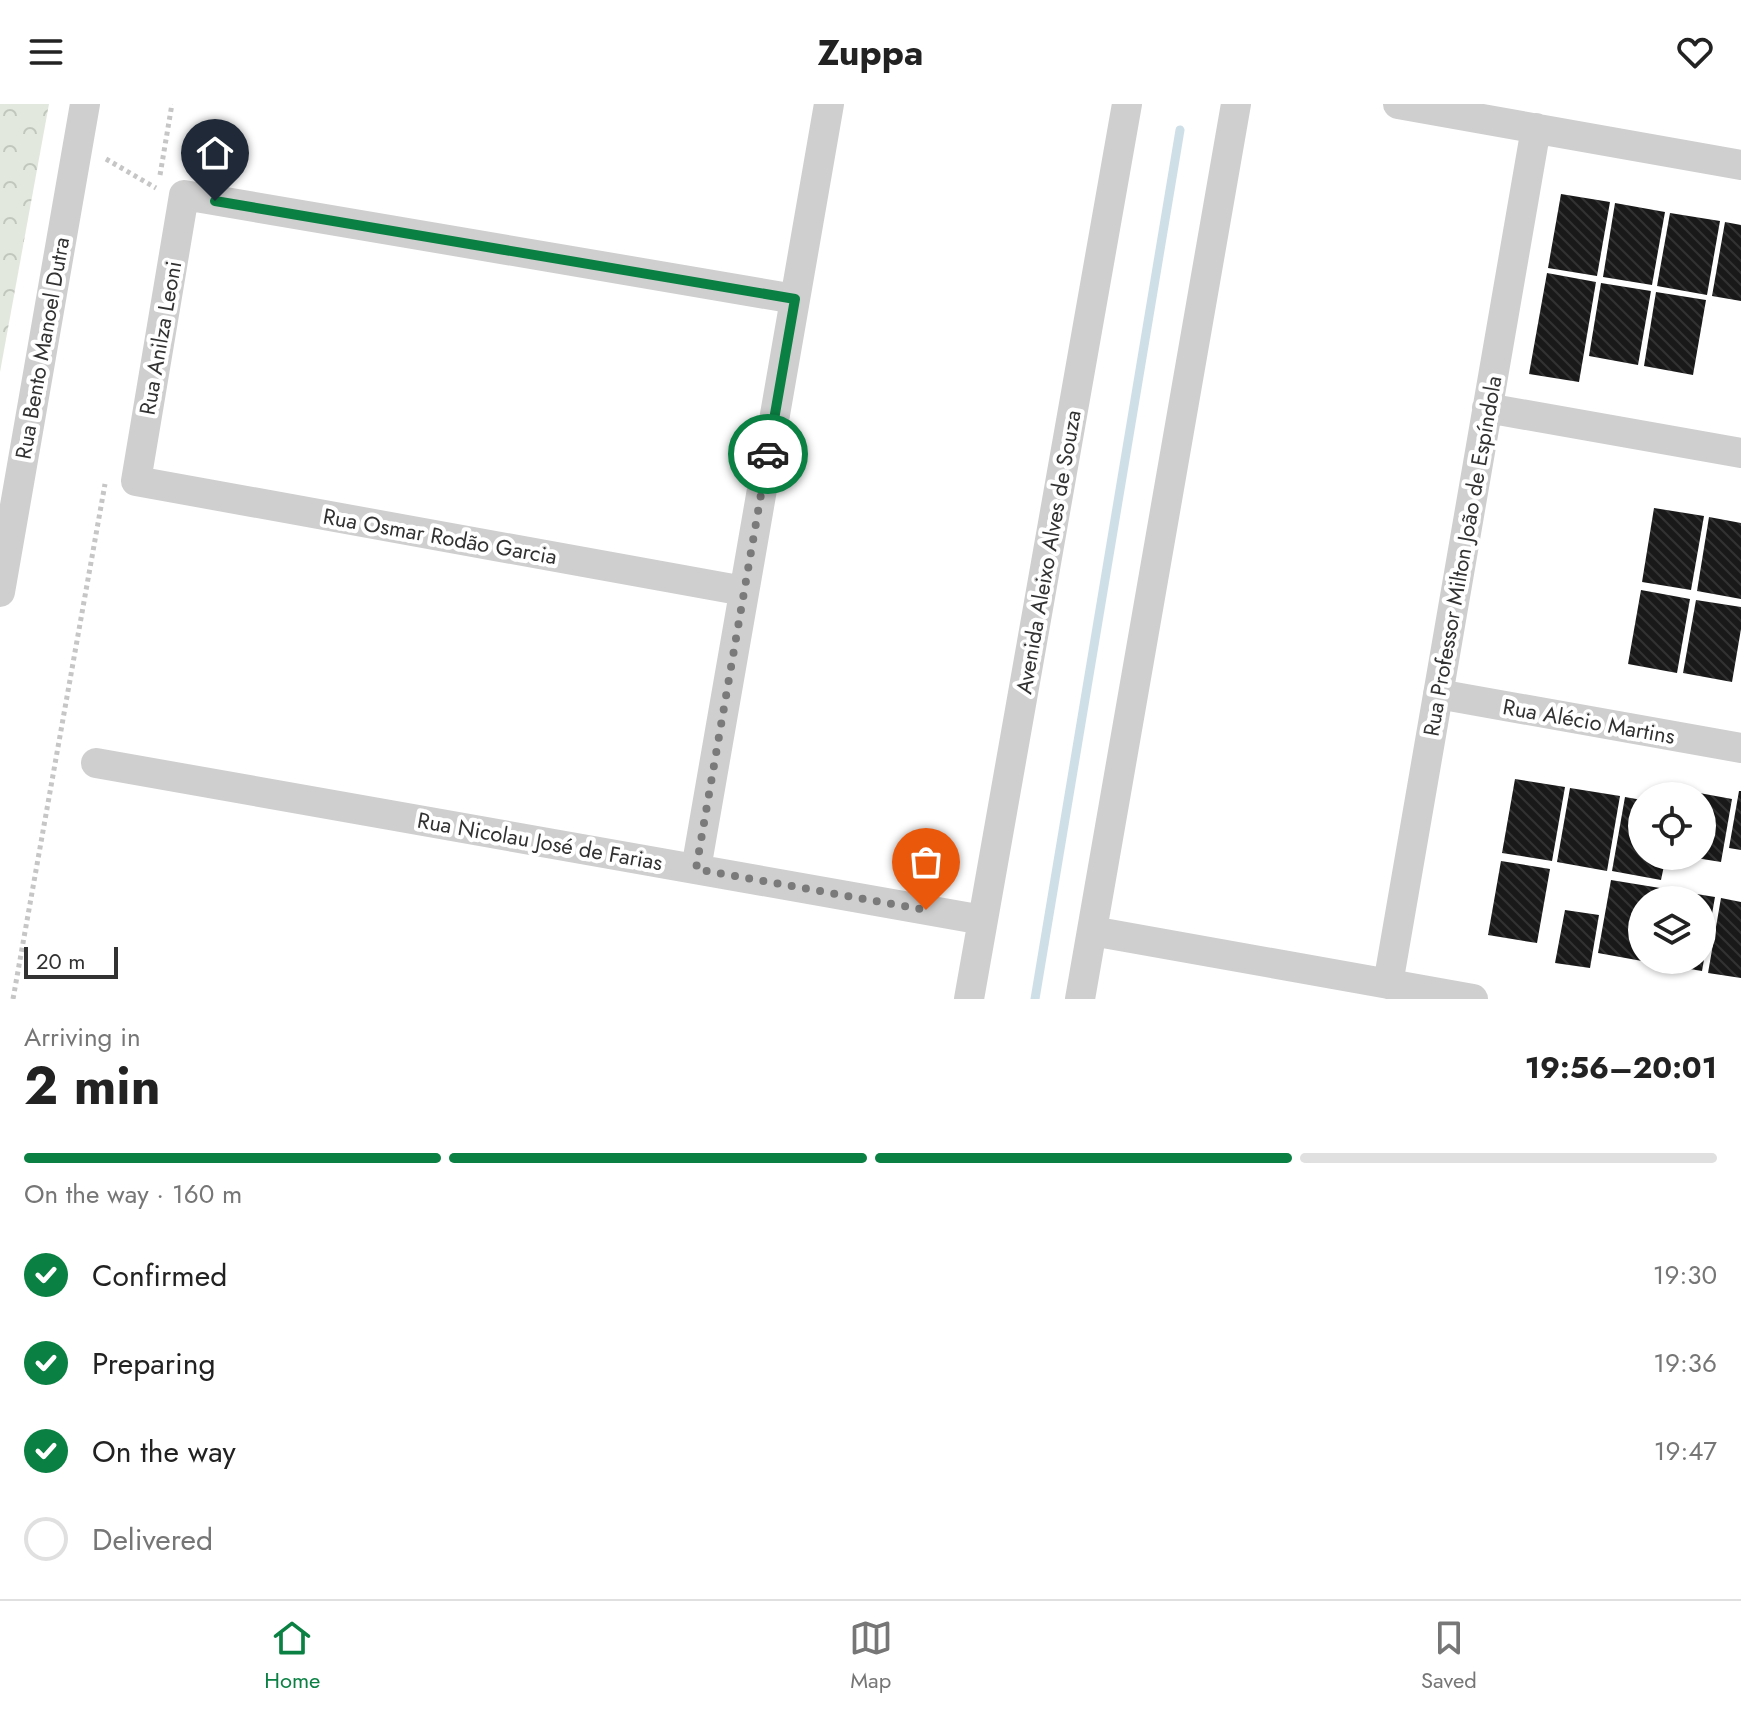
<!DOCTYPE html>
<meta charset="utf-8">
<style>
body{margin:0;font-family:Jost,sans-serif;background:#f2f2f2;color:#222;height:100vh;display:flex;flex-direction:column;font-size:30px;white-space:nowrap}
*{box-sizing:border-box;margin:0}
p{font-size:26px;color:#767676}
.icon{flex:none;width:44px;height:44px;fill:none;stroke:currentColor;stroke-width:2;stroke-linecap:round;stroke-linejoin:round}
.map{position:relative;height:895px;overflow:hidden}
.side{display:flex;flex-direction:column;background:#fff;flex:1}
.side>*{flex:none}
.fabs{position:absolute;left:1628px;top:678px;display:grid;gap:16px}
.fabs a{display:grid;place-items:center;width:88px;height:88px;border-radius:50%;background:#fff;box-shadow:0 2px 6px #0004;font-size:40px}
.scale{position:absolute;left:24px;bottom:20px;width:94px;box-sizing:border-box;padding-left:8px;border:4px solid #323232;border-top:0;font-size:22px;line-height:28px;white-space:nowrap;color:#323232;-webkit-text-stroke:6px #fff;paint-order:stroke}
.pin{position:absolute;display:grid;place-items:center;width:68px;height:68px;color:#fff;margin:-82px -34px;border-radius:50% 50% 50% 0;rotate:-45deg;box-shadow:0 0 8px #0007}
.pin .icon{rotate:45deg}
.courier{position:absolute;display:grid;place-items:center;width:80px;height:80px;margin:-40px;border:6px solid #0b8043;border-radius:50%;background:#fff;color:#222;box-shadow:0 2px 10px #0007}
.summary em{font-style:normal;font-weight:700}
.summary div{display:flex;flex-direction:column-reverse}
.summary{display:flex;align-items:center;justify-content:space-between;height:136px;padding:0 24px}
h1{font-size:52px;font-weight:700;line-height:60px}
.bar{display:grid;grid-template-columns:repeat(4,1fr);gap:12px 8px;align-content:center;height:96px;padding:0 24px}
.bar i{height:10px;border-radius:6px;background:#e0e0e0}
.bar .active{background:#0b8043}
.bar p{grid-column:span 4}
ol{padding:0 24px;list-style:none}
li{display:flex;align-items:center;gap:24px;height:88px}
li p{margin-inline-start:auto}
li .icon{padding:8px;border-radius:50%;background:#0b8043;color:#fff;stroke-width:4}
li:last-child{color:#767676}
li i{width:44px;height:44px;border:4px solid #e0e0e0;border-radius:50%}
header{display:flex;justify-content:space-between;align-items:center;height:104px;padding:0 24px;background:#fff;font-size:36px;font-weight:700}
.tab-bar{display:flex;justify-content:space-around;align-items:center;height:112px;border-top:2px solid #e0e0e0;background:#fff;font-size:22px;color:#767676}
.tab-bar a{display:grid;justify-items:center;gap:4px}
.tab-bar .active{color:#0b8043}
.map>svg:first-child{display:block}
</style>
<header><svg class="icon" aria-label="menu" viewBox="0 0 24 24"><path d="M4 6h16M4 12h16M4 18h16"/></svg>Zuppa<svg class="icon" aria-label="heart" viewBox="0 0 24 24"><path d="M12 20l-8-8c-3-5 5-10 8-4 3-6 11-1 8 4z"/></svg></header>
<div class="map">
<svg width="1741" height="895" viewBox="0 0 1741 895">
<defs>
<pattern id="forest-crowns" width="20" height="18" patternUnits="userSpaceOnUse" patternTransform="scale(2)"><rect width="20" height="18" fill="#e2e8dd"/><path d="M2 6a3 3 0 1 1 6 0M12 15a3 3 0 1 1 6 0" fill="none" stroke="#c2c7be"/></pattern>
<pattern id="building-back-hatch" width="6" height="6" patternUnits="userSpaceOnUse" patternTransform="scale(2)"><rect width="6" height="6" fill="#191919"/><path d="M-1 5l2 2M0 0l6 6M5-1l2 2" fill="none" stroke="#323232"/></pattern>
</defs>
<rect width="100%" height="100%" fill="#fff"/>
<path fill="url(#forest-crowns)" d="M0,0H49L0,268Z"/>
<g fill="none" stroke-linecap="round" stroke-linejoin="round">
<path stroke="#cfdfe8" stroke-width="9" d="M1035,895L1180,26"/>
</g>
<path fill="url(#building-back-hatch)" d="M1561,90L1610,98L1597,172L1548,164Z
M1615,99L1665,108L1652,181L1603,173Z
M1670,109L1720,117L1707,191L1657,182Z
M1725,118L1741,121V197L1712,192Z
M1547,169L1596,178L1579,278L1529,270Z
M1601,179L1651,187L1638,261L1589,252Z
M1656,188L1706,196L1693,271L1644,262Z
M1654,404L1704,412L1691,486L1642,478Z
M1709,413L1741,419V495L1697,487Z
M1641,486L1690,495L1677,569L1628,560Z
M1696,496L1741,503V525L1732,578L1683,569Z
M1515,675L1565,683L1552,757L1502,749Z
M1570,684L1620,692L1607,767L1557,758Z
M1683,686L1732,695L1721,758L1696,754L1702,752V692H1682Z
M1739,687H1741V746L1729,744Z
M1625,693L1642,696V752H1666L1661,776L1612,767Z
M1501,757L1550,765L1537,839L1488,831Z
M1611,776L1660,784L1658,796H1642V857L1598,849Z
M1666,785L1715,793L1702,867L1653,859L1654,856H1702V796H1664Z
M1721,794L1741,798V874L1708,869Z
M1565,806L1599,811L1590,864L1555,859Z"/>
<g fill="none" stroke-linecap="round" stroke-linejoin="round">
<path stroke="#c6c6c6" stroke-width="5" stroke-dasharray="4 4" stroke-linecap="butt" d="M106,55L156,84
M160,71L172,0
M13,895L105,380"/>
<path stroke="#cfcfcf" stroke-width="30" d="M1398,0L1741,61
M1487,304L1741,349
M744,487L136,377L184,91L795,195
M0,488L85,0
M1438,590L1741,644
M96,659L983,816
M696,765L829,0
M1092,827L1473,895
M1388,880L1536,24
M969,895L1127,0
M1080,895L1236,0"/>
</g>
<g fill="none" stroke-linecap="round" stroke-linejoin="round">
<path stroke="#7a7a7a" stroke-width="8" stroke-dasharray="0 14.4" d="M768,350L696,765L926,806"/>
<path stroke="#0b8043" stroke-width="10" d="M215,97L795,195L768,350"/>
</g>
<g text-anchor="middle" stroke-width="8" stroke-linejoin="round" paint-order="stroke">
<g font-size="22" fill="#323232" stroke="#fff">
<text transform="translate(160 234) rotate(-80)" y="8">Rua Anilza Leoni</text>
<text transform="translate(42 244) rotate(-80)" y="8">Rua Bento Manoel Dutra</text>
<text transform="translate(440 432) rotate(10)" y="8">Rua Osmar Rodão Garcia</text>
<text transform="translate(1048 448) rotate(-80)" y="8">Avenida Aleixo Alves de Souza</text>
<text transform="translate(1462 452) rotate(-80)" y="8">Rua Professor Milton João de Espíndola</text>
<text transform="translate(1589 617) rotate(10)" y="8">Rua Alécio Martins</text>
<text transform="translate(540 737) rotate(10)" y="8">Rua Nicolau José de Farias</text>
</g>
</g>
</svg>
<div class="fabs">
<a><svg class="icon" aria-label="locate" viewBox="0 0 24 24"><circle cx="12" cy="12" r="6"/><path d="M12 2v4M12 18v4M2 12h4M18 12h4"/></svg></a>
<a><svg class="icon" aria-label="layers" viewBox="0 0 24 24"><path d="M12 4l9 5-9 5-9-5zM3 14l9 5 9-5"/></svg></a>
</div>
<div class="scale">20 m</div>
<div class="pin" style="left:926px;top:806px;background:#ea580c"><svg class="icon" aria-label="bag" viewBox="0 0 24 24"><path d="M5 8h14l-1 12H6zM9 8a3 3 0 0 1 6 0"/></svg></div>
<div class="pin" style="left:215px;top:97px;background:#1f2937"><svg class="icon" aria-label="home" viewBox="0 0 24 24"><path d="M3 11l9-7 9 7M6 9v11h12V9"/></svg></div>
<div class="courier" style="left:768px;top:350px"><svg class="icon" aria-label="car" viewBox="0 0 24 24"><path d="M5 17H2v-5l4-1 3-4h7l3 4 3 1v5h-3M9 17h6M6 11h13"/><circle cx="7" cy="17" r="2"/><circle cx="17" cy="17" r="2"/></svg></div>
</div>
<section class="side">
<div class="summary"><div><h1>2 min</h1><p>Arriving in</p></div><em>19:56–20:01</em></div>
<div class="bar"><i class="active"></i><i class="active"></i><i class="active"></i><i></i><p>On the way · 160 m</p></div>
<ol>
<li><svg class="icon" aria-label="check" viewBox="0 0 24 24"><path d="M5 12l5 5 9-10"/></svg>Confirmed<p>19:30</p></li>
<li><svg class="icon" aria-label="check" viewBox="0 0 24 24"><path d="M5 12l5 5 9-10"/></svg>Preparing<p>19:36</p></li>
<li><svg class="icon" aria-label="check" viewBox="0 0 24 24"><path d="M5 12l5 5 9-10"/></svg>On the way<p>19:47</p></li>
<li><i></i>Delivered</li>
</ol>
</section>
<nav class="tab-bar">
<a class="active"><svg class="icon" aria-label="home" viewBox="0 0 24 24"><path d="M3 11l9-7 9 7M6 9v11h12V9"/></svg>Home</a>
<a><svg class="icon" aria-label="map" viewBox="0 0 24 24"><path d="M3 6l6-2 6 2 6-2v14l-6 2-6-2-6 2zM9 4v14M15 6v14"/></svg>Map</a>
<a><svg class="icon" aria-label="saved" viewBox="0 0 24 24"><path d="M7 4h10v16l-5-4-5 4z"/></svg>Saved</a>
</nav>
